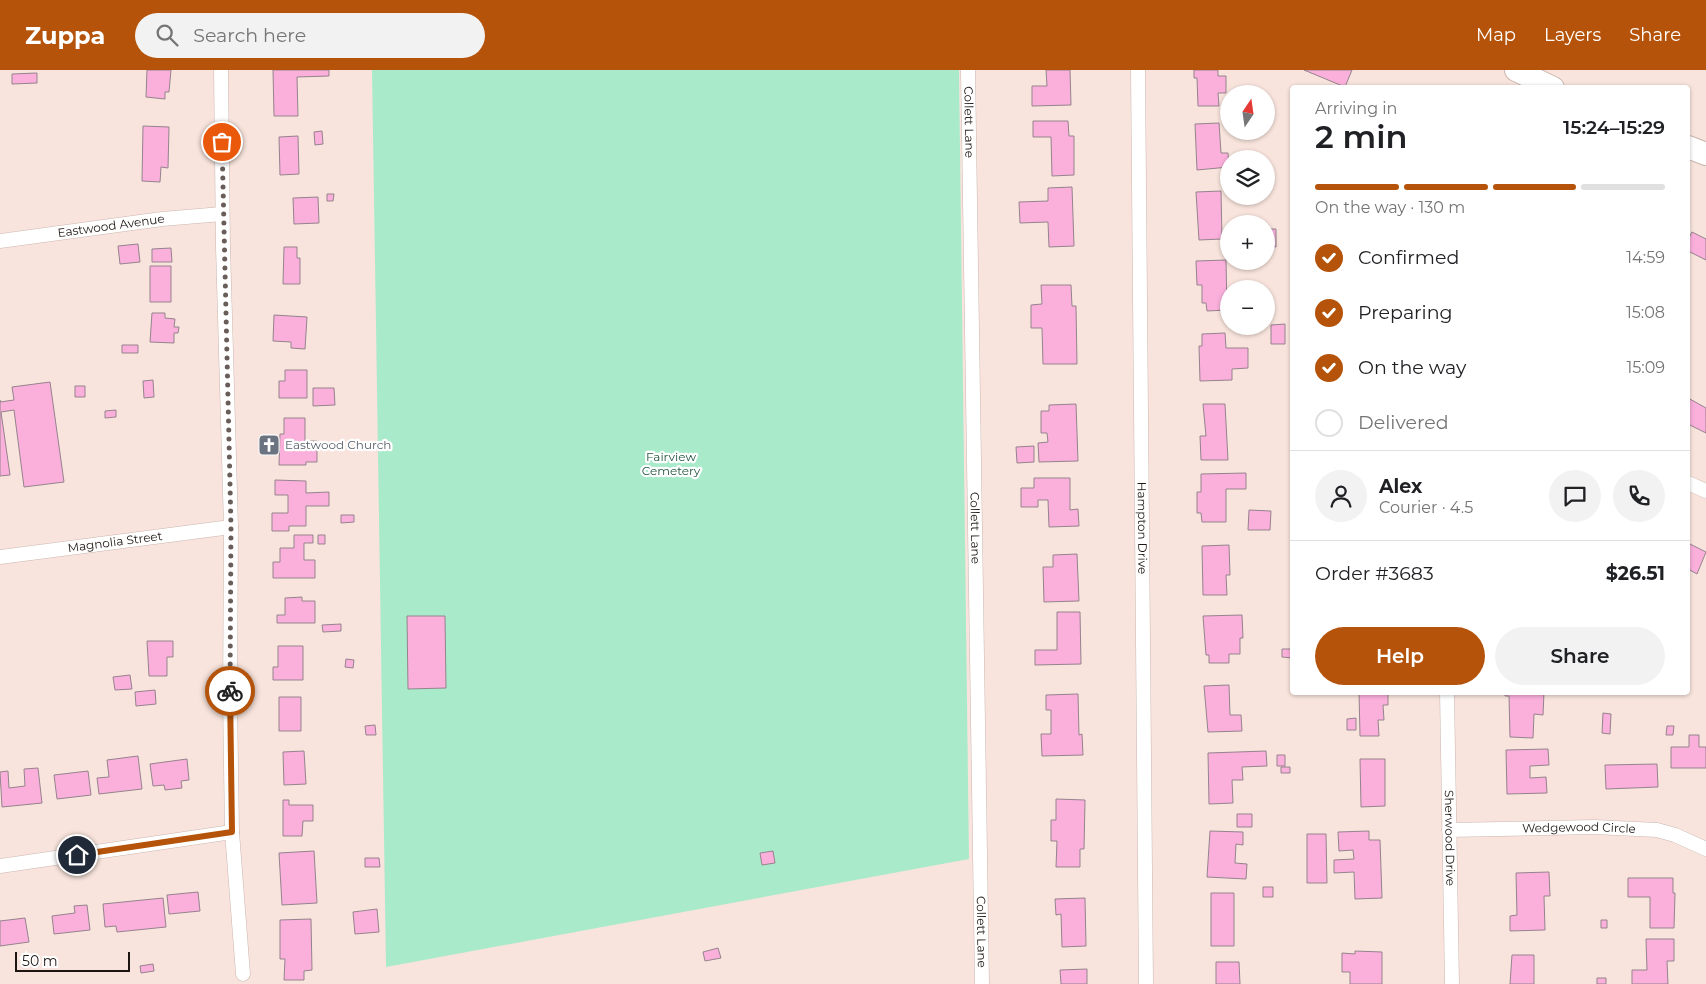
<!DOCTYPE html>
<meta charset="utf-8">
<style>
body{margin:0;font-family:Montserrat,sans-serif;background:#f2f2f2;color:#202124;height:100vh;display:flex;flex-direction:column;font-size:19px;white-space:nowrap}
*{box-sizing:border-box;margin:0}
p{font-size:16px;color:#757577}
.icon{flex:none;width:28px;height:28px;fill:none;stroke:currentColor;stroke-width:2;stroke-linecap:round;stroke-linejoin:round}
.map{position:relative;flex:1;overflow:hidden}
.side{position:absolute;left:1290px;top:15px;width:400px;height:610px;display:flex;flex-direction:column;background:#fff;border-radius:5px;box-shadow:0 1px 4px #0004}
.side>*{flex:none}
.needle{width:32px;rotate:13deg}
.buttons{position:absolute;left:1220px;top:15px;display:grid;gap:10px}
.buttons a{display:grid;place-items:center;width:55px;height:55px;border-radius:50%;background:#fff;box-shadow:0 1px 4px #0004;font-size:25px}
.scale{position:absolute;left:15px;bottom:12px;width:115px;box-sizing:border-box;padding-left:5px;border:2px solid #1c1512;border-top:0;font-size:14px;line-height:18px;white-space:nowrap;color:#1c1512;-webkit-text-stroke:4px #fff;paint-order:stroke}
.pin{position:absolute;display:grid;place-items:center;width:42px;height:42px;color:#fff;margin:-21px;border:2px solid #fff;border-radius:50%;box-shadow:0 1px 5px #0007}
.courier{position:absolute;display:grid;place-items:center;width:50px;height:50px;margin:-25px;border:4px solid #b45309;border-radius:50%;background:#fff;color:#222;box-shadow:0 1px 6px #0007}
.summary em{font-style:normal;font-weight:600}
.summary div{display:flex;flex-direction:column-reverse}
.summary{display:flex;align-items:center;justify-content:space-between;height:85px;padding:0 25px}
h1{font-size:32px;font-weight:600;line-height:38px}
.bar{display:grid;grid-template-columns:repeat(4,1fr);gap:8px 5px;align-content:center;height:60px;padding:0 25px}
.bar i{height:6px;border-radius:4px;background:#e0e0e0}
.bar .selected{background:#b45309}
.bar p{grid-column:span 4}
.line{display:flex;align-items:center;gap:12px;padding:0 25px;border-top:1px solid #e0e0e0}
.line div{flex:1}
.round{display:grid;place-items:center;flex:none;width:52px;height:52px;border-radius:26px;background:#f2f2f2}
ol{padding:0 25px;list-style:none}
li{display:flex;align-items:center;gap:15px;height:55px}
li p{margin-inline-start:auto}
li .icon{padding:5px;border-radius:50%;background:#b45309;color:#fff;stroke-width:4}
li:last-child{color:#757577}
li i{width:28px;height:28px;border:2px solid #e0e0e0;border-radius:50%}
.button{display:flex;gap:10px;margin-top:auto;padding:10px 25px}
.button a{flex:1;height:58px;border-radius:30px;background:#b45309;color:#fff;font-size:20px;font-weight:600;line-height:58px;text-align:center}
.button a+a{background:#f2f2f2;color:#202124}
header{display:flex;align-items:center;gap:30px;box-sizing:border-box;height:70px;padding:0 25px;background:#b45309;color:#fff}
header strong{font-size:24px}
nav{display:flex;gap:28px;margin-inline-start:auto;font-size:18px}
.search{width:350px;height:45px;background:#f2f2f2;display:flex;align-items:center;gap:12px;box-sizing:border-box;padding:0 18px;border-radius:28px;color:#757577;font-size:19px}
.map>svg:first-child{display:block}
</style>
<header>
<strong>Zuppa</strong>
<div class="search"><svg class="icon" aria-label="search" viewBox="0 0 24 24"><circle cx="10" cy="10" r="6"/><path d="M15 15l6 6"/></svg>Search here</div>
<nav><a>Map</a><a>Layers</a><a>Share</a></nav>
</header>
<div class="map">
<svg width="1706" height="914" viewBox="0 0 1706 914">
<rect width="100%" height="100%" fill="#f8e4dc"/>
<path fill="#a9eacb" d="M372,0H959L969,789L386,897Z"/>
<path fill="#fab0db" stroke="#95838d" d="M147,0H171L169,22H165V29L146,27Z
M273,0H329V6L297,7L298,46H274Z
M1046,0H1070L1071,35L1032,36V16H1047Z
M1194,0H1218V6H1226V23H1218L1219,36H1198L1197,8H1194Z
M1304,0H1352L1345,17Z
M37,3V13L12,14V4Z
M1033,51H1068L1069,66H1074V105L1052,106L1051,67H1033Z
M1219,53L1221,83H1228L1229,97L1197,100L1195,54Z
M143,56L169,57L168,98L161,97L160,112L142,111Z
M322,61L323,74L315,75L314,62Z
M298,66L299,104L280,105L279,67Z
M1072,117L1074,176L1049,177L1048,152L1020,153L1019,132L1048,131V118Z
M1221,121L1222,169L1199,170L1196,122Z
M327,124H334L333,131H327Z
M318,127L319,153L294,154L293,128Z
M1266,159H1276V177L1266,176Z
M1692,162L1706,169V190L1688,181V170Z
M138,174L140,192L120,194L118,176Z
M284,177H297V188H300V214H283Z
M171,178L172,192H152V179Z
M1226,190L1227,240L1207,241L1206,233H1202V215H1197L1196,191Z
M150,196H171V232H150Z
M1041,215H1071L1072,236H1076L1077,294H1043L1042,258H1031V235L1042,234Z
M152,243H165V248L175,249L174,257H179L178,263H174V273L150,272Z
M274,245L307,247L305,279L291,278V272L273,271Z
M1285,254V274H1271V255Z
M1225,263L1226,278H1248V298L1232,299V310L1200,311L1199,276H1202V264Z
M122,275H138V283H122Z
M285,300H307V328H279V311H285Z
M153,310L154,327L144,328L143,311Z
M50,312L64,412L24,417L14,340L1,342L10,405L0,406V330V332L14,330L12,317Z
M75,316H85V327H75Z
M313,318H334L335,335L313,336Z
M1688,328L1706,338V363L1688,354Z
M1076,334L1078,391L1039,392L1038,373L1048,372L1047,363H1041V341H1049V335Z
M1203,334H1225L1228,390H1201L1200,366H1206Z
M116,340V347L105,348V341Z
M284,348H305V371H317V392H306V395H279L280,364H284Z
M1034,376V392L1017,393L1016,377Z
M1246,403V419H1226V452H1202L1201,443H1197V422H1201V404Z
M1034,408H1070V440L1078,439L1079,456L1049,457L1048,430H1038V437H1021V418H1034Z
M275,410L306,411V423L329,422V436H306V456H289V461H272V443H288V425H275Z
M1249,440L1271,441L1270,460H1248Z
M341,445H354V452L341,453Z
M294,465H313V473H304V490H315V508H273V492H280V478H294Z
M318,465H325V474H318Z
M1688,473L1706,482L1697,504L1688,499Z
M1229,475L1230,505H1226L1227,525H1203L1202,476Z
M1077,484L1079,531L1044,532L1043,497H1053V485Z
M302,527V531H315V553H277V545H285V528Z
M1057,542H1080L1081,594L1035,595V580H1057Z
M1242,545L1243,568H1240V584H1229V593H1209V585H1206L1203,546Z
M407,546H445L446,618L408,619Z
M341,554V561L323,562L322,555Z
M147,571H173V587H167V606H149Z
M278,576H303V610H273V597H278Z
M1282,579H1292V588L1282,587Z
M346,589L354,590L353,598L345,597Z
M130,605L132,619L115,620L113,607Z
M1229,615L1230,645H1241L1242,661L1208,662L1204,616Z
M155,620L156,634L136,636L135,622Z
M1359,622H1388V635H1383L1384,650H1378L1379,666H1360Z
M1505,622H1544L1543,645L1534,644L1533,668L1510,667L1509,626H1505Z
M1078,624L1079,665L1082,664L1083,685L1042,686L1041,664H1051V640H1046V625Z
M279,627H301V661H279Z
M1603,643L1611,644L1610,664L1602,663Z
M1356,648V660H1347V649Z
M375,655L376,665H366L365,656Z
M1667,656H1674L1673,665H1666Z
M1689,665H1699V677H1706V698H1671V677H1689Z
M1548,679L1549,695L1530,696V708L1546,707L1547,723L1507,724L1506,680Z
M304,681L306,714L284,715L283,682Z
M1266,681L1267,696L1242,697L1243,710H1232L1233,733L1209,734L1208,683Z
M1277,685H1285V696H1277Z
M138,686L142,719L99,724L97,708L109,707L107,690Z
M187,689L189,710L181,711L182,718L165,720L164,715L153,716L150,694Z
M1360,689H1385V736L1361,737Z
M1657,694L1658,717L1606,719L1605,695Z
M1281,697H1290V703H1281Z
M38,698L42,733L2,737L0,702L8,701L9,718L25,716L24,699Z
M88,701L91,725L57,729L54,705Z
M1056,729L1085,730L1084,779H1080V797H1056L1057,771H1051V750H1056Z
M283,730H289V735H313V751H303L302,766H283Z
M1237,744H1252V757H1237Z
M1210,761L1243,762V775L1236,774L1235,793L1247,794L1246,809L1207,807Z
M1369,761V770H1380L1382,828L1355,829L1354,802L1334,803V790L1354,789L1353,780L1339,781L1338,762Z
M1307,764H1326L1327,813H1307Z
M314,781L317,833L282,835L279,783Z
M773,781L775,793L762,795L760,783Z
M365,788H379L380,797H365Z
M1549,802L1550,826H1544L1545,860L1510,861V846L1517,845L1516,803Z
M1628,808H1673V823H1675L1674,858H1650V827H1628Z
M1263,817H1273V827H1263Z
M198,822L200,841L169,844L167,825Z
M1211,823H1234V876H1211Z
M163,828L166,857L117,862L116,856L105,857L103,834Z
M1085,828L1086,876L1062,877L1061,844L1056,845L1055,829Z
M87,835L90,860L54,864L52,846L75,843L74,836Z
M377,839L379,862L355,864L353,842Z
M25,848L29,872L0,876V851Z
M311,849L312,900L304,901V910H284L285,889H280V850Z
M1601,850H1607V858H1601Z
M1646,869H1674V891H1667L1668,914H1632V900H1647Z
M718,878L721,888L705,891L703,882Z
M1355,881L1382,882V914H1350V902H1342V883L1355,884Z
M1512,885H1534V914H1510Z
M1216,892H1239L1240,914H1216Z
M153,894L154,901L141,903L140,896Z
M1087,899V914H1061L1060,900Z
M1597,908H1606V914H1597Z"/>
<g fill="none" stroke-linecap="round" stroke-linejoin="round">
<g stroke="#cbb7af" stroke-width="15">
<g id="minor">
<path d="M221,0L223,177L231,457L230,630L232,762L243,904"/>
<path id="s1" d="M968,0L982,914"/>
<path id="s2" d="M1138,0L1146,914"/>
<path id="s3" d="M0,171L162,149L222,144"/>
<path d="M1688,413L1706,421"/>
<path id="s4" d="M0,487L231,457"/>
<path id="s5" d="M1447,622L1452,914"/>
<path id="s6" d="M1449,760L1594,757L1657,760L1675,765L1706,779"/>
<path d="M0,796L232,762"/>
</g>
</g>
<g stroke="#cbb7af" stroke-width="24">
<path id="primary" d="M1516,0L1553,18
M1688,77L1706,84"/>
</g>
<use href="#minor" stroke="#fff" stroke-width="14"/>
<use href="#primary" stroke="#fff" stroke-width="22"/>
</g>
<g fill="none" stroke-linecap="round" stroke-linejoin="round">
<path stroke="#695d59" stroke-width="5" stroke-dasharray="0 9" d="M222,72L231,457L230,621"/>
<path stroke="#b45309" stroke-width="6" d="M77,785L232,762L230,621"/>
</g>
<defs>
<g id="church-square" transform="scale(1.125)"><rect x="-9" y="-9" width="18" height="18" rx="4" fill="#6b7280" stroke="#fff"/><path d="M-1.2-6h2.4v3.5h3.3v2.4h-3.3V6h-2.4V-.1h-3.3v-2.4h3.3Z" fill="#fff"/></g>
</defs>
<g fill-rule="evenodd">
<use href="#church-square" x="269" y="375"/>
</g>
<g text-anchor="middle" stroke-width="4.5" stroke-linejoin="round" paint-order="stroke">
<g font-size="12" fill="#1c1512" stroke="#fff">
<text dy="4" stroke="none"><textPath href="#s1" startOffset="52">Collett Lane</textPath></text>
<text dy="4" stroke="none"><textPath href="#s3" startOffset="112">Eastwood Avenue</textPath></text>
<text dy="4" stroke="none"><textPath href="#s1" startOffset="458">Collett Lane</textPath></text>
<text dy="4" stroke="none"><textPath href="#s2" startOffset="458">Hampton Drive</textPath></text>
<text dy="4" stroke="none"><textPath href="#s4" startOffset="116">Magnolia Street</textPath></text>
<text dy="4" stroke="none"><textPath href="#s6" startOffset="130">Wedgewood Circle</textPath></text>
<text dy="4" stroke="none"><textPath href="#s5" startOffset="146">Sherwood Drive</textPath></text>
<text dy="4" stroke="none"><textPath href="#s1" startOffset="862">Collett Lane</textPath></text>
</g>
<g font-size="12" fill="#5b616d" stroke="#fff" text-anchor="start">
<text x="285" y="379">Eastwood Church</text>
</g>
<g font-size="12" fill="#265642" stroke="#fff">
<text x="671" y="391">Fairview<tspan x="671" dy="14">Cemetery</tspan></text>
</g>
</g>
</svg>
<div class="buttons">
<a><svg class="needle" viewBox="-14 -14 28 28"><path d="M0-13l5 13h-10z" fill="#e53935"/><path d="M0 13l5-13h-10z" fill="#757577"/></svg></a>
<a><svg class="icon" aria-label="layers" viewBox="0 0 24 24"><path d="M12 4l9 5-9 5-9-5zM3 14l9 5 9-5"/></svg></a>
<a>+</a>
<a>−</a>
</div>
<div class="scale">50 m</div>
<div class="pin" style="left:222px;top:72px;background:#ea580c"><svg class="icon" aria-label="bag" viewBox="0 0 24 24"><path d="M5 8h14l-1 12H6zM9 8a3 3 0 0 1 6 0"/></svg></div>
<div class="pin" style="left:77px;top:785px;background:#1f2937"><svg class="icon" aria-label="home" viewBox="0 0 24 24"><path d="M3 11l9-7 9 7M6 9v11h12V9"/></svg></div>
<div class="courier" style="left:230px;top:621px"><svg class="icon" aria-label="bike" viewBox="0 0 24 24"><circle cx="6" cy="16" r="4"/><circle cx="18" cy="16" r="4"/><path d="M6 16l4-8h5l3 8M10 8l3 8H6M13 5h3"/></svg></div>
<section class="side">
<div class="summary"><div><h1>2 min</h1><p>Arriving in</p></div><em>15:24–15:29</em></div>
<div class="bar"><i class="selected"></i><i class="selected"></i><i class="selected"></i><i></i><p>On the way · 130 m</p></div>
<ol>
<li><svg class="icon" aria-label="check" viewBox="0 0 24 24"><path d="M5 12l5 5 9-10"/></svg>Confirmed<p>14:59</p></li>
<li><svg class="icon" aria-label="check" viewBox="0 0 24 24"><path d="M5 12l5 5 9-10"/></svg>Preparing<p>15:08</p></li>
<li><svg class="icon" aria-label="check" viewBox="0 0 24 24"><path d="M5 12l5 5 9-10"/></svg>On the way<p>15:09</p></li>
<li><i></i>Delivered</li>
</ol>
<div class="line" style="height:90px"><a class="round"><svg class="icon" aria-label="person" viewBox="0 0 24 24"><circle cx="12" cy="8" r="4"/><path d="M4 21q1-7 8-7t8 7"/></svg></a><div><b>Alex</b><p>Courier · 4.5</p></div><a class="round"><svg class="icon" aria-label="chat" viewBox="0 0 24 24"><path d="M4 5h16v11H9l-5 4z"/></svg></a><a class="round"><svg class="icon" aria-label="phone" viewBox="0 0 24 24"><path d="M5 4h4l2 5-3 2q2 4 5 5l2-3 5 2v4C11 20 4 13 5 4z"/></svg></a></div>
<div class="line" style="height:65px"><div>Order #3683</div><b>$26.51</b></div>
<div class="button"><a>Help</a><a>Share</a></div>
</section>
</div>
